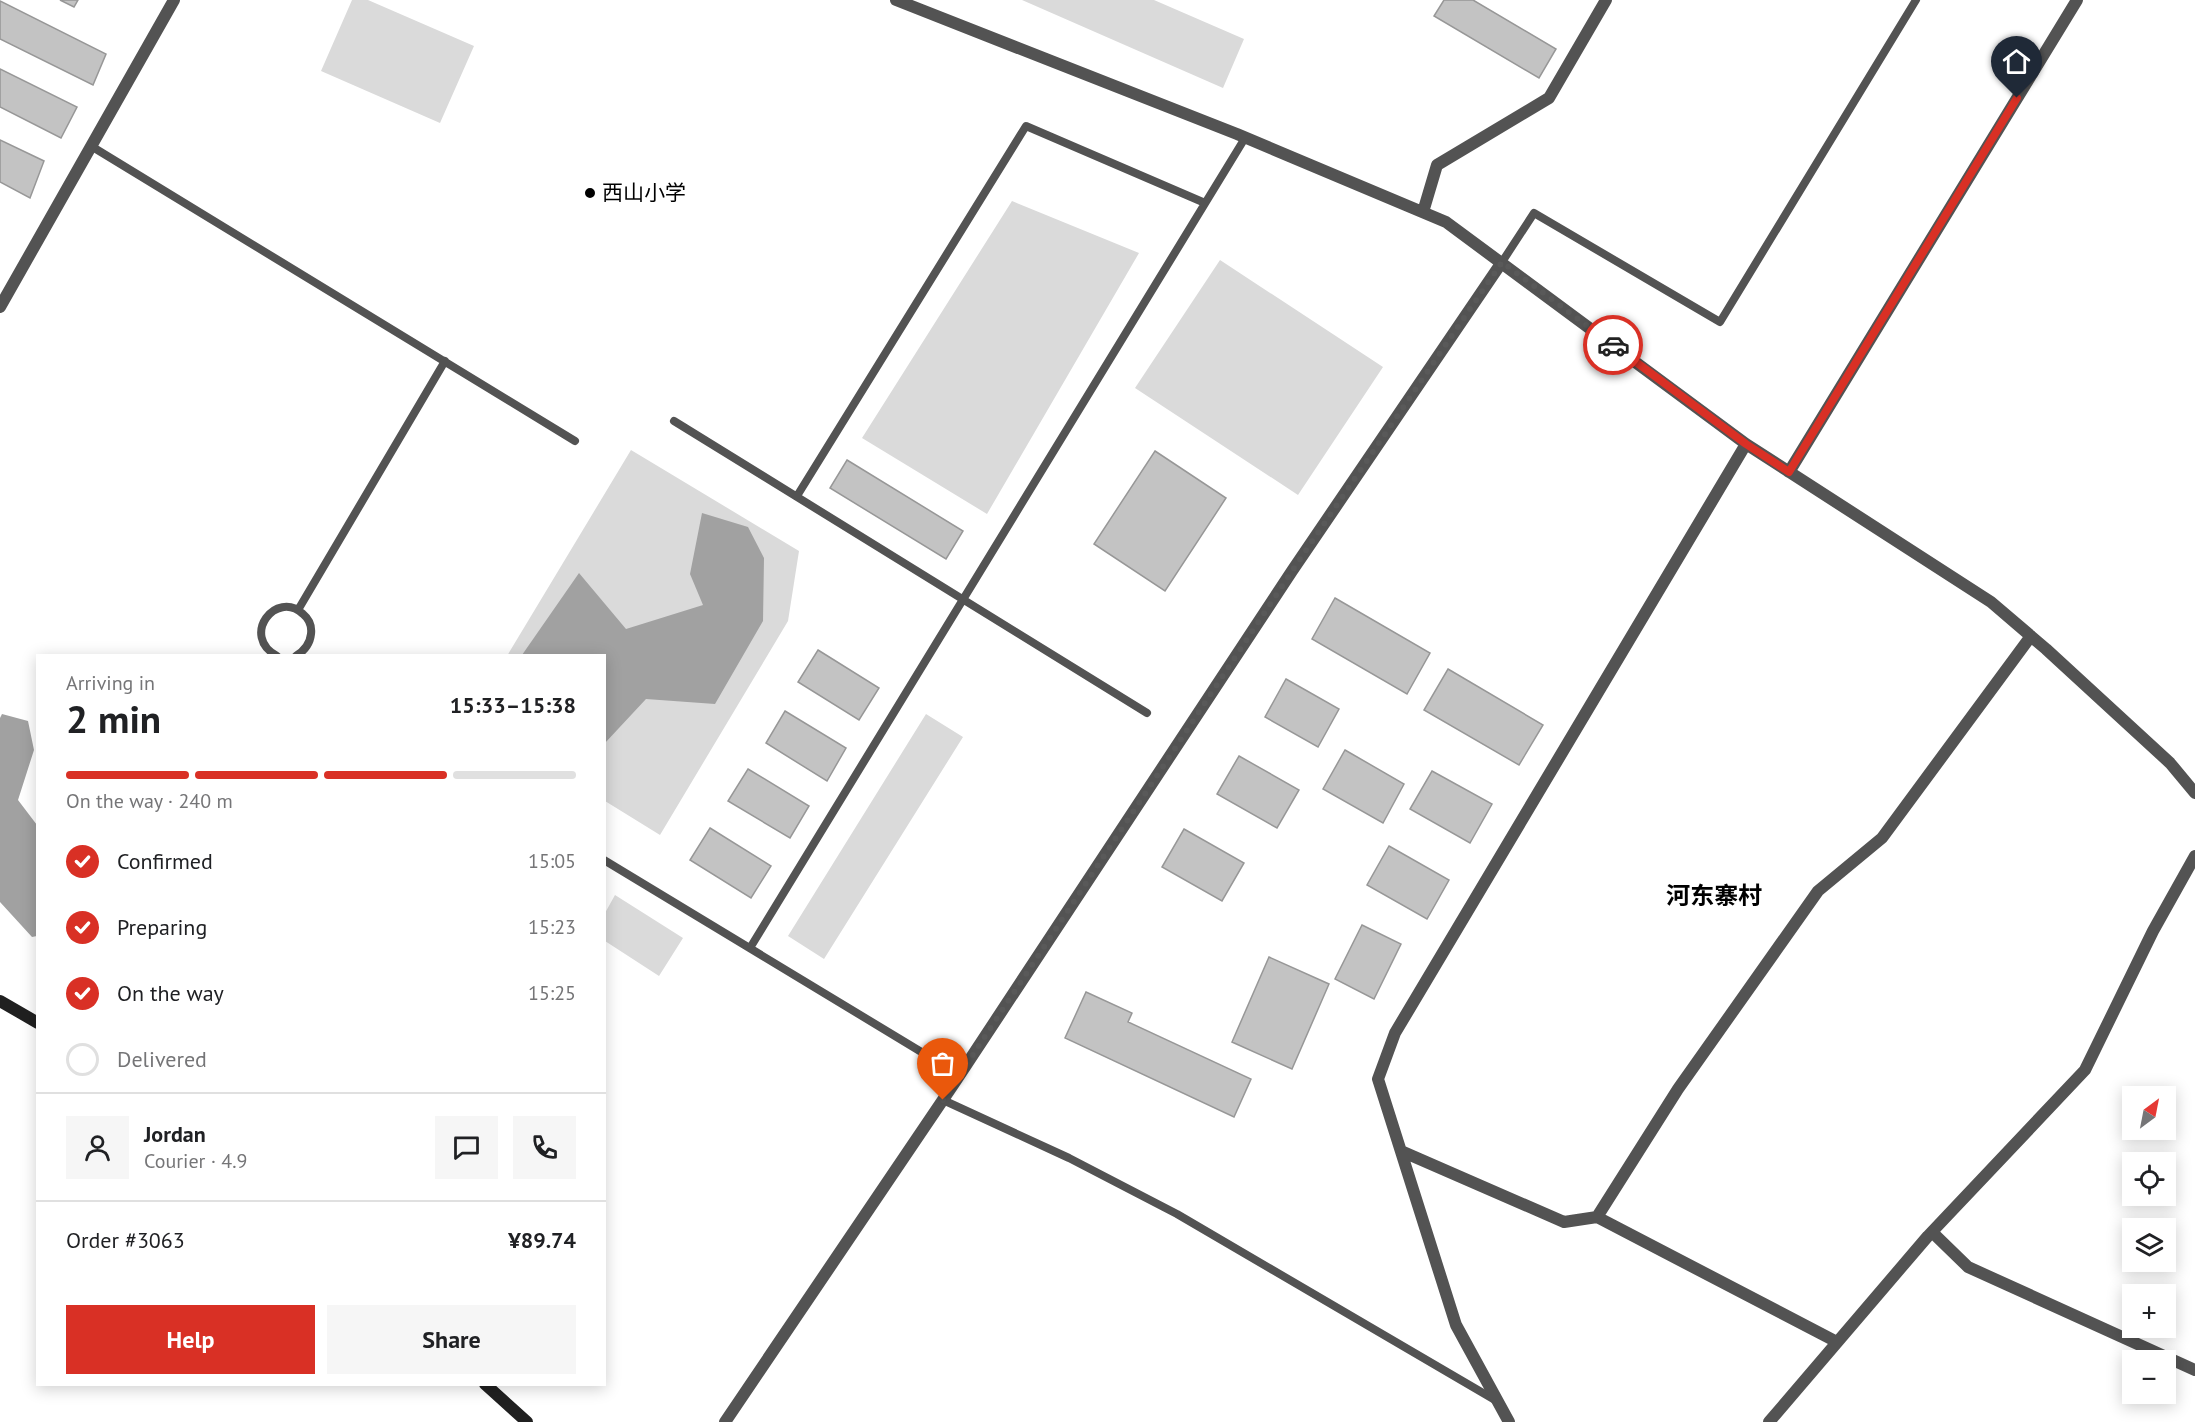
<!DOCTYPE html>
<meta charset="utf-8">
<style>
body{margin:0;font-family:"PT Sans","Noto Sans SC",sans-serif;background:#f6f6f6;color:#202124;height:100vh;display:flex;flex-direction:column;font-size:22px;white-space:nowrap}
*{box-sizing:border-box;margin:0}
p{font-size:20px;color:#757577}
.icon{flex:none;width:33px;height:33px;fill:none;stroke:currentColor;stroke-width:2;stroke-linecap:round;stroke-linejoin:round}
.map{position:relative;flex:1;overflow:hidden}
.drawer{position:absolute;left:36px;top:654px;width:570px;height:732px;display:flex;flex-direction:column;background:#fff;border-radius:0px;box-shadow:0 3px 15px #0003}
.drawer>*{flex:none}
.needle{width:39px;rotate:32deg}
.tools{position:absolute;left:2122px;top:1086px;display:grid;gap:12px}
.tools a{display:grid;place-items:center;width:54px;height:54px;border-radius:0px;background:#fff;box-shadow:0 3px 15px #0003;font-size:30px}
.pin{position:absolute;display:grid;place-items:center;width:51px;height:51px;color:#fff;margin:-62px -26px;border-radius:50% 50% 50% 0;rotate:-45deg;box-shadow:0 0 6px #0007}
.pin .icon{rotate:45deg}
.courier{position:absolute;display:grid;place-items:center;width:60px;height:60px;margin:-30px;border:4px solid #d93025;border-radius:50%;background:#fff;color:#222;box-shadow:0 2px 8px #0007}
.head em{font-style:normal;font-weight:800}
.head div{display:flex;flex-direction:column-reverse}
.head{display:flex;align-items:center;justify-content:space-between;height:102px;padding:0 30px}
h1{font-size:39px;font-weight:800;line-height:45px}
.bar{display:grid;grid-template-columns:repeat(4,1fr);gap:9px 6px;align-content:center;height:72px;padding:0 30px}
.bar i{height:8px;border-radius:4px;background:#e0e0e0}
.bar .current{background:#d93025}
.bar p{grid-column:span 4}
.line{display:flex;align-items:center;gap:15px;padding:0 30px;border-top:2px solid #e0e0e0}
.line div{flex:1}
.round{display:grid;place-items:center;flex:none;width:63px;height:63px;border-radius:0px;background:#f6f6f6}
ol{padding:0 30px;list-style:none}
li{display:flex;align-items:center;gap:18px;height:66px}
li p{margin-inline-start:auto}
li .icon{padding:6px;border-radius:50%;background:#d93025;color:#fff;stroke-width:4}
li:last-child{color:#757577}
li i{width:33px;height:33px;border:3px solid #e0e0e0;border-radius:50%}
.primary-button{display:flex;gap:12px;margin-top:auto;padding:12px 30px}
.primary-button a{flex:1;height:69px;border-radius:0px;background:#d93025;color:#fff;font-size:24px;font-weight:800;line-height:69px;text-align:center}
.primary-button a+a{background:#f6f6f6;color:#202124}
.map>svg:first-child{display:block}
</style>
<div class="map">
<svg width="2195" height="1422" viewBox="0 0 2195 1422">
<rect width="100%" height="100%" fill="#fff"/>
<path fill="#dadada" d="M352,0H368L474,46L440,123L321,71Z
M1022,0H1154L1244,39L1223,88Z
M1012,201L1139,253L987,514L862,438Z
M1220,260L1383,367L1298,495L1135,388Z
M631,450L799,551L788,621L660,835L605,801L604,656H507Z
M926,714L963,737L824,959L788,936Z
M615,895L683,938L659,976L605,941V913Z"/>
<path fill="#a1a1a1" d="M702,513L748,527L764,558L763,621L715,704L646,699L605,743L604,656L522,655L579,573L626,629L703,605L690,574Z
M2,714L28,721L34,750L18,800L37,825V936L32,937L0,902V718Z"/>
<path fill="#c3c3c3" stroke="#979797" stroke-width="1.5" d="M60,0H78L74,7Z
M1444,0H1473L1556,49L1539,78L1434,16Z
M0,1L106,54L93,85L0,39Z
M0,69L77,107L61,138L0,107Z
M0,140L44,161L30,198L0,182Z
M1155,451L1226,498L1165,591L1094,544Z
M847,460L963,531L946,559L830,488Z
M1335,598L1430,653L1407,694L1312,639Z
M818,650L879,688L859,720L798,682Z
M1448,669L1543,725L1519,765L1424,710Z
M1286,679L1339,709L1318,747L1265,717Z
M785,711L846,748L827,781L766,743Z
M1345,750L1404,784L1383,823L1323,789Z
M1239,756L1299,790L1277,828L1217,794Z
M748,769L809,806L790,838L728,801Z
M1432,771L1492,804L1470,843L1410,809Z
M710,828L771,866L751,898L690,860Z
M1184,829L1244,863L1222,901L1162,867Z
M1389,846L1449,880L1427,919L1367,885Z
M1362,925L1401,944L1374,999L1335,979Z
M1269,957L1329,984L1292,1069L1232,1042Z
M1086,992L1132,1013L1128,1022L1251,1079L1234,1117L1065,1038Z"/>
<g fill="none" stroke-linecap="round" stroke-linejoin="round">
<path stroke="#535353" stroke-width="8" d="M91,146L575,441
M1502,262L1534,213L1720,322L1916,0
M674,421L1147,713
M797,496L1026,126L1205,203
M298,610L445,361
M277,656C240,636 276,589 303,614C309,619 312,626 311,634C310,644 304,651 296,656
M604,860L928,1056
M750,948L1245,138
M943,1100L1069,1158L1177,1214L1495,1400"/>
<path stroke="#535353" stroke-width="12" d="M896,0L1237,134L1446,222L1746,444L1991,602L2046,649L2170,763L2195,793
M1423,212L1437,165L1549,98L1606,0
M0,307L174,0
M1789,472L2077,0
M1401,1151L1564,1222L1597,1217L1837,1342
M1597,1217L1678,1089L1818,891L1882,838L2031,636
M1932,1232L1968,1267L2195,1370
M725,1422L955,1082L1292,571L1502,262
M1509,1422L1456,1325L1378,1079L1395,1033L1746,444
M1769,1422L1928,1236L2085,1070L2153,931L2195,856"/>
<path stroke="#202020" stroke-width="12" d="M0,1001L38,1023
M485,1384L527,1422"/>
</g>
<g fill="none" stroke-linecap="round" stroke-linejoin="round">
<path stroke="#595959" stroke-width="6" stroke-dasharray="0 10.8" d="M943,1100L1292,571L1502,262L1613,345"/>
<path stroke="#d93025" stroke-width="8" d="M1613,345L1746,444L1789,472L2017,98"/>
</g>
<circle fill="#000" stroke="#fff" stroke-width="2" cx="590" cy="193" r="6"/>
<g text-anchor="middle" stroke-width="4.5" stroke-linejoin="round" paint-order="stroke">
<g font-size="21" fill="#000" stroke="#fff" text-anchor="start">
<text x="602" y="200">西山小学</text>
</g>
<g font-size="24" font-weight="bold" fill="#000" stroke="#fff">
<text x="1714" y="904">河东寨村</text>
</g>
</g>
</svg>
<div class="tools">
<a><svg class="needle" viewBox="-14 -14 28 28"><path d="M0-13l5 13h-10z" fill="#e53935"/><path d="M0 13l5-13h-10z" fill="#757577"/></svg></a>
<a><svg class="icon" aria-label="locate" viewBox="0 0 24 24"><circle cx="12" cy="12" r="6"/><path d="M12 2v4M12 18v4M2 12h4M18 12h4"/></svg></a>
<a><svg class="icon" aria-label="layers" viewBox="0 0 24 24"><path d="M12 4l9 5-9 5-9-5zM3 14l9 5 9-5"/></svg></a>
<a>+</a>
<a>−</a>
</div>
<div class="pin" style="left:943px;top:1100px;background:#ea580c"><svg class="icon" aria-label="bag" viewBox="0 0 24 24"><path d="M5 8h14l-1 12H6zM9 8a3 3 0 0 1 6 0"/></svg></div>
<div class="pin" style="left:2017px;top:98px;background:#1f2937"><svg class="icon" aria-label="home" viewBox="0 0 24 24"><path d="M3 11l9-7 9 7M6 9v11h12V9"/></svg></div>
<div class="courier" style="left:1613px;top:345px"><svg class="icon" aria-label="car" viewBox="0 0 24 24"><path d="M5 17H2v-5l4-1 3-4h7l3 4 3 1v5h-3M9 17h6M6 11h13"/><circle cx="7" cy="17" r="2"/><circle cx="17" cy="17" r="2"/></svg></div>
<section class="drawer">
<div class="head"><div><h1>2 min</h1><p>Arriving in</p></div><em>15:33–15:38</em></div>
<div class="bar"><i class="current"></i><i class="current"></i><i class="current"></i><i></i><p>On the way · 240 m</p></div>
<ol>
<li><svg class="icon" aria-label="check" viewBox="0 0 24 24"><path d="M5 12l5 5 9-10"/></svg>Confirmed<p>15:05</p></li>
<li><svg class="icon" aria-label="check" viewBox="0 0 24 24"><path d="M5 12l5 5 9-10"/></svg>Preparing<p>15:23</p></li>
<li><svg class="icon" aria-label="check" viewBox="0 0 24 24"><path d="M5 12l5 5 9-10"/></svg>On the way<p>15:25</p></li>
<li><i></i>Delivered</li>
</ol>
<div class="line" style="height:108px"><a class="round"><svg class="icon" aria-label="person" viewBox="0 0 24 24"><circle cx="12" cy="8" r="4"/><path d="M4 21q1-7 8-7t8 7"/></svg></a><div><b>Jordan</b><p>Courier · 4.9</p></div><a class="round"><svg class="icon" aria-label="chat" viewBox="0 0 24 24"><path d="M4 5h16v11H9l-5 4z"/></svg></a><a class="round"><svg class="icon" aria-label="phone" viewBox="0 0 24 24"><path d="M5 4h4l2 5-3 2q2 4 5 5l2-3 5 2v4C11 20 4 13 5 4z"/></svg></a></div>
<div class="line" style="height:78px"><div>Order #3063</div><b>¥89.74</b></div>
<div class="primary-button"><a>Help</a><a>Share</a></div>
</section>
</div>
